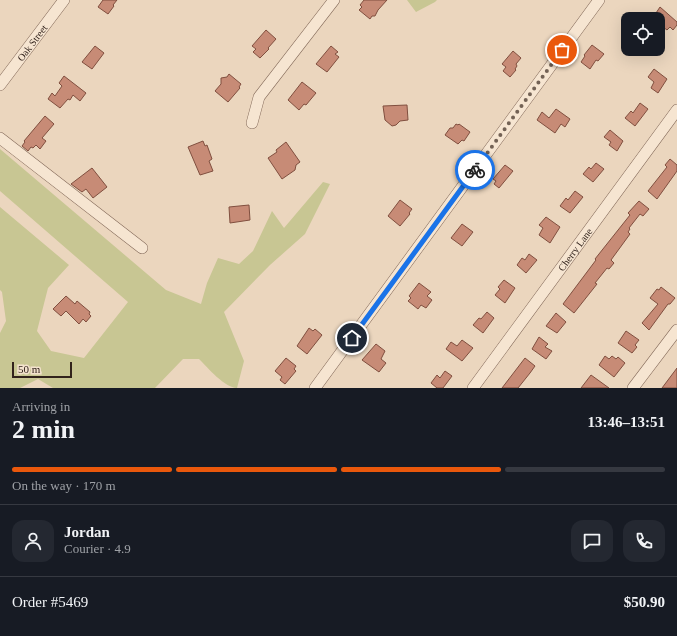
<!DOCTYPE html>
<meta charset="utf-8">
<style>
body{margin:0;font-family:"Times New Roman",serif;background:#242831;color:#f1f3f6;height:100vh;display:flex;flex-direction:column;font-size:15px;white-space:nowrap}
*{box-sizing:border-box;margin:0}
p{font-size:13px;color:#9ea1a6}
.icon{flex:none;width:22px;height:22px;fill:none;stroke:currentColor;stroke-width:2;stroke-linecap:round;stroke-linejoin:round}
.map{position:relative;height:388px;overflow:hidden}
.panel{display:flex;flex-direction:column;background:#171b24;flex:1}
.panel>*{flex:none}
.buttons{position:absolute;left:621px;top:12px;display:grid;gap:8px}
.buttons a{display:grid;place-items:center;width:44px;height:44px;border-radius:8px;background:#171b24;box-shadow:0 4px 16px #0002;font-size:20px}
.scale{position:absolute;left:12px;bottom:10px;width:60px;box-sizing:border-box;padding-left:4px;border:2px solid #32231c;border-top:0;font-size:11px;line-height:14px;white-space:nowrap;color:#32231c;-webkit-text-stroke:3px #f3e2cd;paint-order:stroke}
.pin{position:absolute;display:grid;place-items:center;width:34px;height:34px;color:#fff;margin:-17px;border:2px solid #fff;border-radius:50%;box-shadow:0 1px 4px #0007}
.courier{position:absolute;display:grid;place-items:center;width:40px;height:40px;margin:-20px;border:3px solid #1a73e8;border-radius:50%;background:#fff;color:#222;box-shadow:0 1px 5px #0007}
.overview em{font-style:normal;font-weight:700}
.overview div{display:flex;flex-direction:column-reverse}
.overview{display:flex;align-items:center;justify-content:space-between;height:68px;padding:0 12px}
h1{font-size:26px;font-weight:700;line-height:30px}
.bar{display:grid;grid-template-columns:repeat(4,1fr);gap:6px 4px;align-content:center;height:48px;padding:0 12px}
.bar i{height:5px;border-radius:3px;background:#363941}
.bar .active{background:#ea580c}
.bar p{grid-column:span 4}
.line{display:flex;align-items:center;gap:10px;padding:0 12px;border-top:1px solid #363941}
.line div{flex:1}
.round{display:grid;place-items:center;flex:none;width:42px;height:42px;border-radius:12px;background:#242831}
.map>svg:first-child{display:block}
</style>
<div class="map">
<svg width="677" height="388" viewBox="0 0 677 388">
<rect width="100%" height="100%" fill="#ebd6be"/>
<path fill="#c8c693" d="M407,0H437L435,2L416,12Z
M0,149L166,290L201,304L207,283L218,258L239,264L253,251L272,211L284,228L323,182L330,184L305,234L270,265L224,312L244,361L237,388C225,388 208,368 199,359H183L155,388H53L38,379L20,388H0V333L6,321L2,292L0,290V207L69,265L48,288L37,331L51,351L84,358L128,302L0,191Z"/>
<path fill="#c78b76" stroke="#804f3f" d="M103,0H117L113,5L114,6L108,14L98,7Z
M364,0H387L378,10L375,16H372L370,19L359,10L362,7L360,5Z
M660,7L677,22V25L673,30L670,27L667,30L663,27L658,26V19H652Z
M266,30L276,39L268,48L269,49L260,58L253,52L256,49L252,46Z
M592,45L604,54L598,61L596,60L590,69L581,62L585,56L584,55Z
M95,46L104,53L92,69L82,62Z
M331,46L338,52L335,54L339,57L327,72L316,64Z
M513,51L521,58L516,64L517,66L515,69L516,70L510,77L503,71L506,67L502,64Z
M654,69L667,79L658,93L651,88L654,82L648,77Z
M229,74L241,84L239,87L240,88L228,102L215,91L221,84V78L227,77Z
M64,76L86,93L80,101L73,95L70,100L68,99L60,108L48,99L52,93L55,96L62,86L59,83Z
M302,82L316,93L306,105L304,104L299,110L288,100Z
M640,103L648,109L635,126L625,118L631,111L633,113Z
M407,105L408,120L400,121L396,125L392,126L385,120L383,106Z
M556,109L570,119L565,127L561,124L555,133L537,120L542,112L549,118Z
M45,116L54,124L42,138L46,141L40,149L36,145L33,148L31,147L28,151L22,146L25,142L24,141Z
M456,124L458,125L459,124L470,132L464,141L462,140L458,144L445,135L450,128H453Z
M610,130L623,141L617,151L609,145L611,142L604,137Z
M203,141L205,146L207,145L212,159L209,161L213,171L200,175L188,147Z
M286,142L300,162L296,165L295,170L282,179L268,158L277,152L276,150Z
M670,159L677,165V171L657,199L648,191L667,167L665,165Z
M596,163L604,169L593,182L583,174L589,167L591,169Z
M505,165L513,171L499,188L494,184L496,181L493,179Z
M92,168L107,187L93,198L86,189L82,192L71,184Z
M575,191L583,197L570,213L560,206L566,198L568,200Z
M400,200L412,209L409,213L410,214L400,226L388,216Z
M639,201L649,209L643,216L640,214L629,228L630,229L628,232L630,234L611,260L614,263L609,269L607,268L595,283L597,284L574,313L563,304L596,260L595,259L630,215L628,213Z
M249,205L250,220L230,223L229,207Z
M546,217L560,227L550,243L539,235L543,228L539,225Z
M462,224L473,232L462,246L451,238Z
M529,254L537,260L526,273L517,265L522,258L525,260Z
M504,280L515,288L505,303L495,295L500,289L498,287Z
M419,283L431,292L427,296L432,300L426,308L421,305L418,309L408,301L411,298L409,296Z
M661,287L675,298L670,304H668L649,330L642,323L658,304L650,298L657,289L659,290Z
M66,296L75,304L77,301L90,312L89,314L91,316L86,322L83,319L79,324L66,311L61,316L53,309Z
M487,312L494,318L483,333L473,325L479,318L481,319Z
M556,313L566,322L557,333L546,326Z
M309,328L313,331L315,329L322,335L307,354L297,346Z
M626,331L639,340L635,345L637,347L632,353L618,343Z
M539,337L548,344L545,347L552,351L546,359L532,349Z
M462,340L473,348L462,361L446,349L451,342L457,346Z
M376,344L385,351L381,359L386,363L379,372L362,360Z
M605,356L609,359L612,356L616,359L618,357L625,363L614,377L599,365Z
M286,358L296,366L294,369L296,371L285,384L280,380L282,377L275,371Z
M525,358L535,366L530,373L518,388H502Z
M677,368V388H662Z
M445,371L452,376L443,388H437L431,383L437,375L440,378Z
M591,375L609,388H581Z"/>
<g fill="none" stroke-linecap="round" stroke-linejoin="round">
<g stroke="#826858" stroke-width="12">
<g id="minor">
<path id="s1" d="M0,85L64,0"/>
<path d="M252,123L259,97L334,0"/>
<path d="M0,138L142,248"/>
<path d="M315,388L599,0"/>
<path id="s2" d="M473,388L677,110"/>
<path d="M633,388L677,330"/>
</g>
</g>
<use href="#minor" stroke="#f6e5d1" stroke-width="11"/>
</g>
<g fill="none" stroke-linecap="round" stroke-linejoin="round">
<path stroke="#736255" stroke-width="4" stroke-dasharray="0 7.2" d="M475,170L562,50"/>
<path stroke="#1a73e8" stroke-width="5" d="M352,338L475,170"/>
</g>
<g text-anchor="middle" stroke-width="3.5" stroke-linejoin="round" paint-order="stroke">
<g font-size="10" fill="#32231c" stroke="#f3e2cd">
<text dy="4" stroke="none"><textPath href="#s1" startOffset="53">Oak Street</textPath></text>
<text dy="4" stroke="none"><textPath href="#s2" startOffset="172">Cherry Lane</textPath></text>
</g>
</g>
</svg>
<div class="buttons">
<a><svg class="icon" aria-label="locate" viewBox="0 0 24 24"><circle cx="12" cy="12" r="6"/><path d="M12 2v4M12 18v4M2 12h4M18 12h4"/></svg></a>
</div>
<div class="scale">50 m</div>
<div class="pin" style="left:562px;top:50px;background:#ea580c"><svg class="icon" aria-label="bag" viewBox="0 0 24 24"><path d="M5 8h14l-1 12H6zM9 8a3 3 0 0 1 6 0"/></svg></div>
<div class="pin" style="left:352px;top:338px;background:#1f2937"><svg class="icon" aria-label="home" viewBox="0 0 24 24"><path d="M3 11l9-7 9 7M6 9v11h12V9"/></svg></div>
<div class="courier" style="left:475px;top:170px"><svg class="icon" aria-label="bike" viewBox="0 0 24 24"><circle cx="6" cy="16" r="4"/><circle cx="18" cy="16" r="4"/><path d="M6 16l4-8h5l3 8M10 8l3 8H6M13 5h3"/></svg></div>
</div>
<section class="panel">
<div class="overview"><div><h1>2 min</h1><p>Arriving in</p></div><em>13:46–13:51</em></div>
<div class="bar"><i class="active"></i><i class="active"></i><i class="active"></i><i></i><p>On the way · 170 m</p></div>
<div class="line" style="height:72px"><a class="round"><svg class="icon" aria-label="person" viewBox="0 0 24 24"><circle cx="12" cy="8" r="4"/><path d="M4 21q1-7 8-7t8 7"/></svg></a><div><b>Jordan</b><p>Courier · 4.9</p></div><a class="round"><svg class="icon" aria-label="chat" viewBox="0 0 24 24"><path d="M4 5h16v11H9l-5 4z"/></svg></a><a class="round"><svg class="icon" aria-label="phone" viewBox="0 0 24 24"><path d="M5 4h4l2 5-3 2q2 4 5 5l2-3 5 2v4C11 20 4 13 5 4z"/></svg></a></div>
<div class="line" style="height:52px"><div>Order #5469</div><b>$50.90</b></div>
</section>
